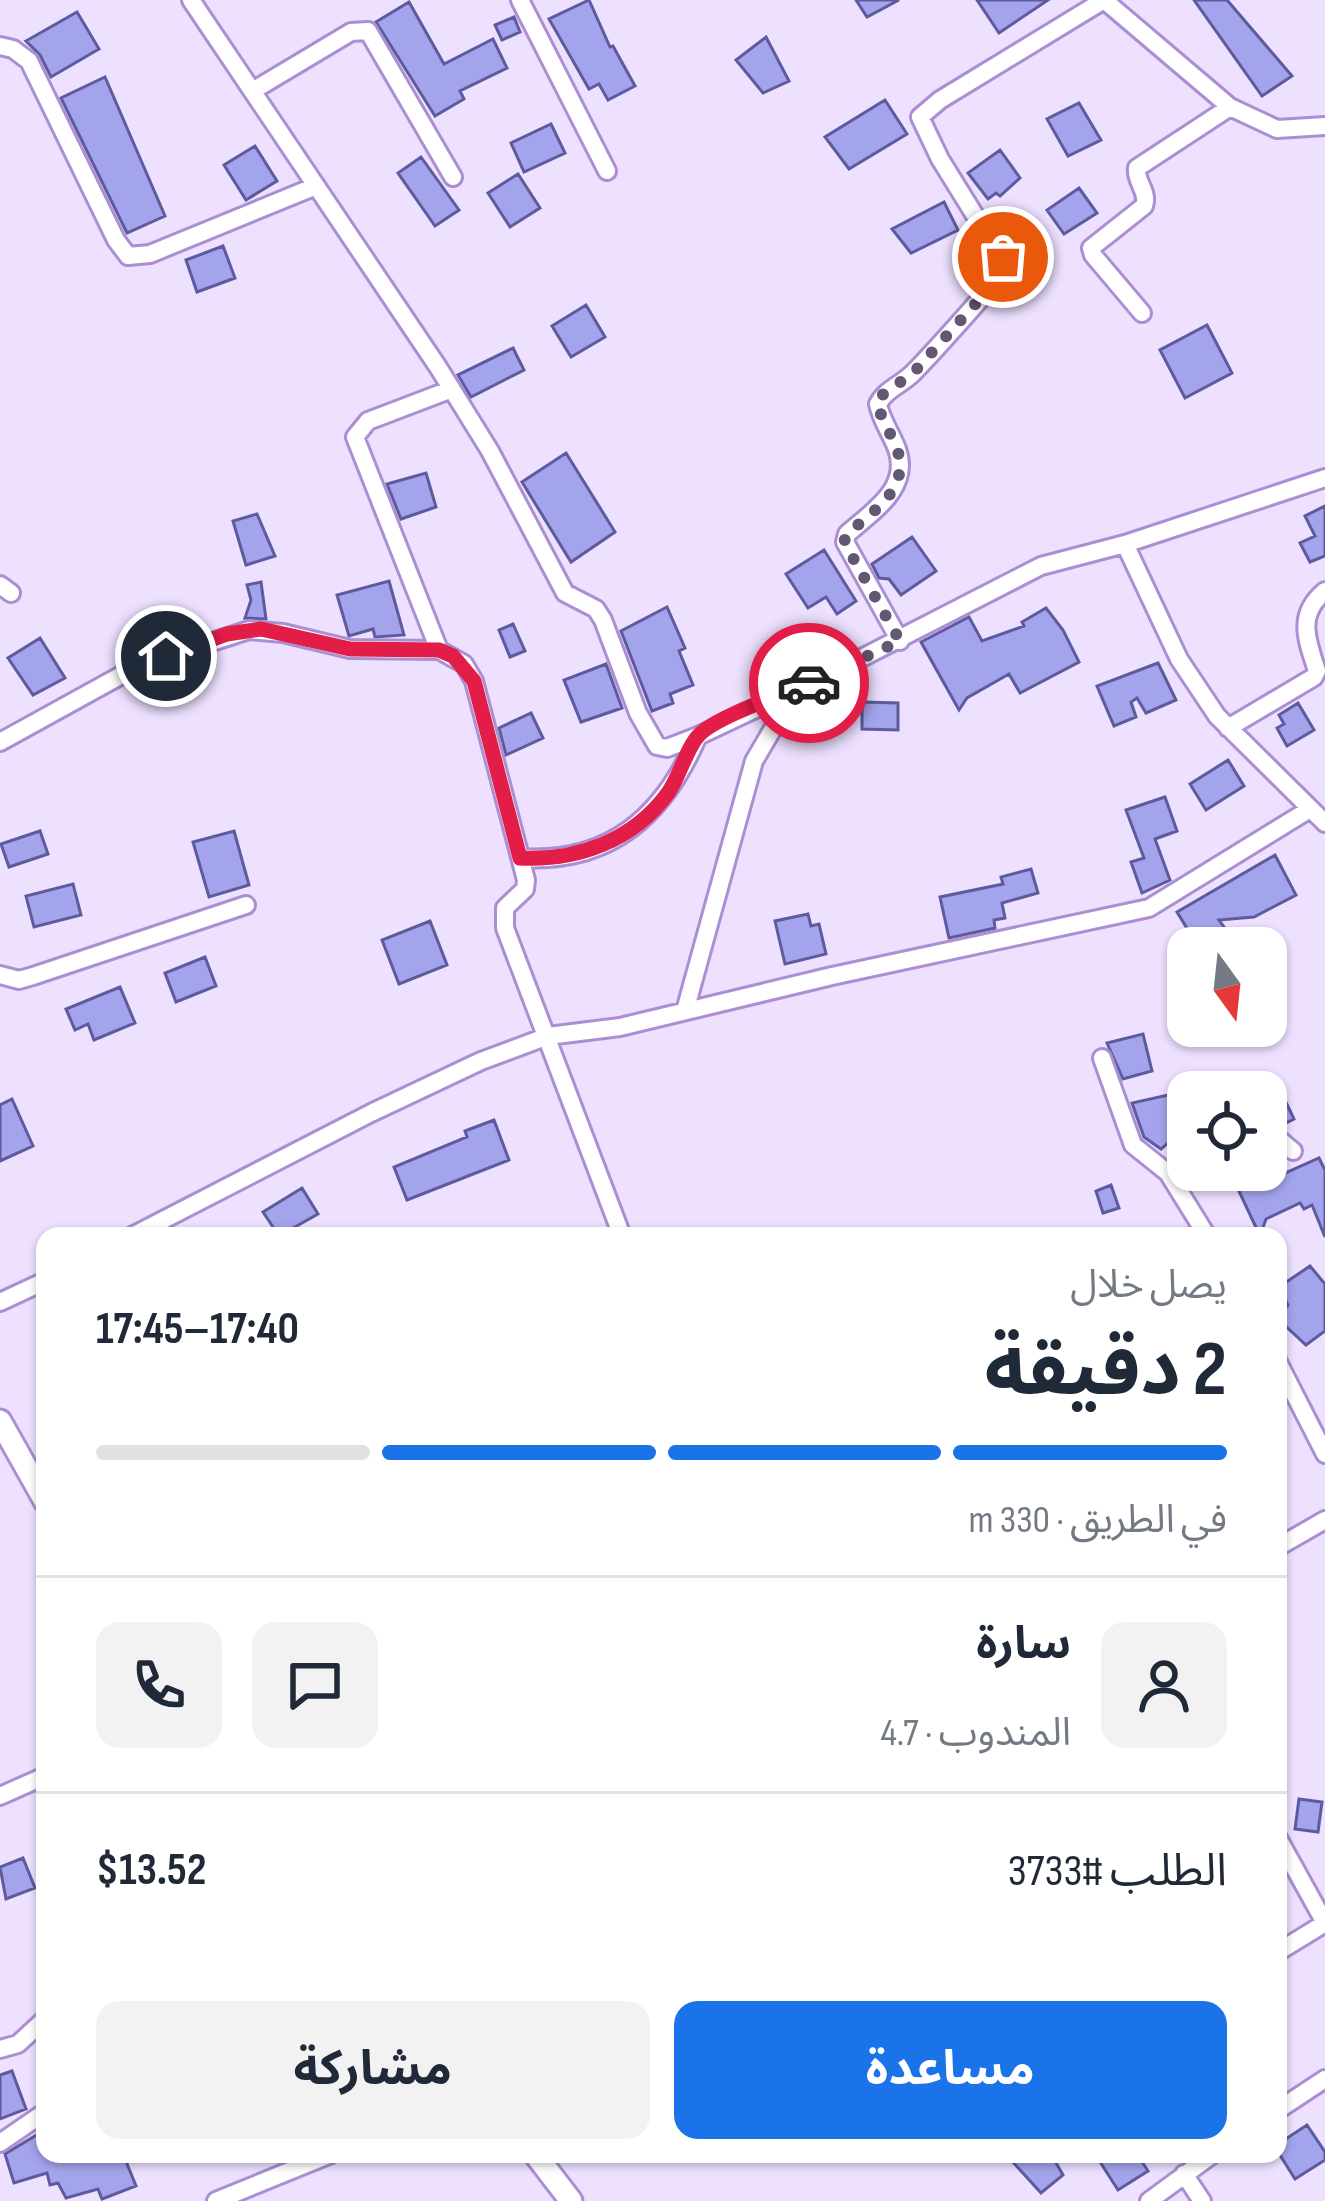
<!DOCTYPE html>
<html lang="ar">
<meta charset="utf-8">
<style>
body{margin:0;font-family:"Sofia Sans Condensed","Noto Sans Arabic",sans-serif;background:#f2f2f3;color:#1f2937;direction:rtl;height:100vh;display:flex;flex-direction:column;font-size:45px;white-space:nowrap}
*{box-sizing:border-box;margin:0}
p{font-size:39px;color:#747a83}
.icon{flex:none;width:66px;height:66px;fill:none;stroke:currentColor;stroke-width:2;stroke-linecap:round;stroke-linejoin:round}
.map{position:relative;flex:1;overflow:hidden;direction:ltr}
.drawer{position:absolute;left:36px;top:1227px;width:1251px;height:936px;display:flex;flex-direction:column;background:#fff;border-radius:24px;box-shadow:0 3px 9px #0004;direction:rtl}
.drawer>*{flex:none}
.needle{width:78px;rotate:165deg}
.fabs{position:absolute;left:1167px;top:927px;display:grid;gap:24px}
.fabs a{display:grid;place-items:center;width:120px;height:120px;border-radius:24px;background:#fff;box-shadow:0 3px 9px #0004;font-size:60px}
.pin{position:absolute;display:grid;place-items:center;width:102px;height:102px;color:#fff;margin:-51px;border:6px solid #fff;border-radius:50%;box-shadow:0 3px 12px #0007}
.courier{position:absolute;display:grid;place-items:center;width:120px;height:120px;margin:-60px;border:9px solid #e11d48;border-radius:50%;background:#fff;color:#222;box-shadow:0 3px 15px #0007}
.summary em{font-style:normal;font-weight:700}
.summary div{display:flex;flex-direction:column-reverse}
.summary{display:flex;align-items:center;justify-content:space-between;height:204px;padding:0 60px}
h1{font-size:78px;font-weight:700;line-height:90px}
.bar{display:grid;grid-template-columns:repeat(4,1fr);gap:18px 12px;align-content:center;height:144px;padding:0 60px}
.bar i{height:15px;border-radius:9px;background:#e0e1e3}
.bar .on{background:#1a73e8}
.bar p{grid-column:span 4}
.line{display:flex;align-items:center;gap:30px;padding:0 60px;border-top:3px solid #e0e1e3}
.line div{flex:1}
.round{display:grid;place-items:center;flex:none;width:126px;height:126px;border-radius:24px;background:#f2f2f3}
.primary-button{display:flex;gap:24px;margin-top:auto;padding:24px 60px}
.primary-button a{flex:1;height:138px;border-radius:24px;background:#1a73e8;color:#fff;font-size:48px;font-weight:700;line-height:138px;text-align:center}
.primary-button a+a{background:#f2f2f3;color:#1f2937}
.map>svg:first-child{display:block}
</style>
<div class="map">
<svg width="1325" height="2201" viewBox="0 0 1325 2201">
<rect width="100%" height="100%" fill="#ede1ff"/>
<path fill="#a4a4ec" stroke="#5d5b9d" stroke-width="3" d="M589,0L610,47L613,46L635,86L608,100L599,84L589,89L549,19Z
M856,0H899L867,17Z
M977,0H1048L999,33Z
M1194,0H1227L1292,76L1262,96Z
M409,2L444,64L493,39L507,68L460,91L464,99L435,116L376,22Z
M77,12L99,49L51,77L40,55L26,41Z
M514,17L520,32L502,40L495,25Z
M766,37L789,81L763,93L736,60Z
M105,77L165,216L127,233L61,98Z
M885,100L907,134L849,169L825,137Z
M1079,103L1101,140L1068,156L1047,119Z
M551,124L565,153L524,172L511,143Z
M255,146L277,181L246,200L224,165Z
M1000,150L1020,178L1000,196L996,193L988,199L968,173Z
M421,157L459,210L435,226L398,173Z
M518,174L540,208L510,227L488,193Z
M1079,188L1097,213L1064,234L1047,210Z
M944,202L958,230L911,253L892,229Z
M223,246L235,278L197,292L186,260Z
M586,305L605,337L571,357L552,326Z
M1207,325L1232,373L1185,398L1160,350Z
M513,348L524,370L471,397L458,375Z
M566,453L615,532L571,562L522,482Z
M426,473L436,507L401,519L387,484Z
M1325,506V556L1310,562L1300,543L1315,536L1305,516Z
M257,514L275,556L246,565L233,521Z
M912,537L936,571L901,595L889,579L879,578L872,564Z
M824,550L856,601L837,614L826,597L808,608L786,574Z
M389,581L404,635L375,637L373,629L349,636L337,595Z
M261,582L266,619L245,618L251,600L247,585Z
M667,607L685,648L679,651L693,685L670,694L673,703L652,711L621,631Z
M1046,608L1063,630L1079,662L1020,693L1009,674L967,698L959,710L921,642L969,617L982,641L1024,626L1022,622Z
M513,624L525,651L510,657L499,630Z
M40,638L65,678L33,695L8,658Z
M1158,663L1176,700L1146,713L1137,698L1131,702L1136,717L1114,726L1097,686Z
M606,664L622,708L581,722L564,680Z
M862,702L898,703V730L862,729Z
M1298,703L1314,730L1287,746L1277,728L1284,724L1279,715Z
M531,713L543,738L506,755L499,728Z
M1228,760L1244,786L1206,810L1190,784Z
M1165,797L1177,831L1155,839L1170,880L1142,893L1131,862L1144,858L1126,810Z
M40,831L48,854L9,867L1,844Z
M234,831L249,885L209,897L193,842Z
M1275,855L1296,895L1254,917L1219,920L1224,927L1196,943L1177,912Z
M1031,869L1038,893L1002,903L1005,918L994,920L995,928L949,938L940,897L1003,884L1001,877Z
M73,884L81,915L34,927L26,896Z
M808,914L811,926L819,924L826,954L785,964L775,921Z
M430,921L447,965L399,984L382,940Z
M205,957L216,986L176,1002L165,973Z
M120,987L135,1023L94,1040L88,1024L75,1030L66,1009Z
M1143,1034L1152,1071L1123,1079L1107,1043Z
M1168,1095L1178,1134L1161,1149L1144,1137L1132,1103Z
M1283,1096L1294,1119L1282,1125L1266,1115V1104Z
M12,1099L33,1146L0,1161V1105Z
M494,1120L509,1160L407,1200L394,1167L467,1137L465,1131Z
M1319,1158L1325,1170V1237L1312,1205L1304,1209L1300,1203L1266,1219L1260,1236L1229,1170L1250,1180L1261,1175L1265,1182Z
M1111,1185L1119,1208L1103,1213L1096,1191Z
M302,1188L318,1214L279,1236L263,1212Z
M1310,1266L1325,1284V1331L1306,1345L1278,1319L1288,1305L1279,1287Z
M1299,1799L1322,1802L1318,1832L1295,1829Z
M23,1858L35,1888L6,1899L0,1867Z
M12,2071L26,2109L0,2119V2075Z
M1307,2125L1325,2152V2160L1295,2179L1278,2152V2144Z
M45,2130V2154H123L136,2186L102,2199L98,2189L66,2198L58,2183L50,2185L47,2173L14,2183L5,2154Z
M1022,2154H1051L1063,2175L1041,2193L1011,2160Z
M1095,2154H1137L1148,2171L1118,2190Z"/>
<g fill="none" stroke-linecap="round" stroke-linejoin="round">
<g stroke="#ab8ed3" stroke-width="22">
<path id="street" d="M191,0L438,367L490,451L565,593L596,609L603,620L638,713L657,746L667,748L698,736L844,667L1041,566L1125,544L1325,478
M520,0L607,171
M1104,0L1230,107L1277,129L1325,126
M0,46L13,49L29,61L116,240L128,256L150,254L316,186
M254,90L351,32L368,31L453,177
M1142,313L1093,255L1091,248L1144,206C1149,191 1135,182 1137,168L1230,107
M1125,544L1179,659L1217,716L1325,823
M0,585L11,593
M900,641L845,542L847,534C873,511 911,488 897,449C891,433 881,420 878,404C886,389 901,385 913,373C945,340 974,306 1004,272L1005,264L940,159L920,117L940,100L1104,0
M439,650L355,437L368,421L452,389
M1228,728L1314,677L1317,671C1307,640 1296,615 1325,591
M0,742L138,666L249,630L283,633L350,649L439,650L464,664L474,681L526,880L525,889L505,908V928L622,1236
M520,858C611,864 664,815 698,736
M0,975L19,980L33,976L246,905
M685,1011L754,761L795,691
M1102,1058L1133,1145L1168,1173L1207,1236
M1266,1128L1293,1151
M1179,1187L1201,1170
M132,1236L371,1113L481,1061L548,1036L620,1027L832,976L1149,908L1310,809
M0,1302L45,1281
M1278,1362L1325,1454
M1278,1547L1325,1520
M0,1796L45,1776
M1278,1838L1325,1923
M1278,1952L1325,1923
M0,2049L18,2044L45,2019
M1278,2110L1325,2079
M0,2143L45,2112
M1184,2174L1202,2201
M216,2201L331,2154
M1149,2201L1213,2154"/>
</g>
<g stroke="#ab8ed3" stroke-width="27">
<path id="secondary" d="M0,1421L45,1501
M535,2154L571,2201"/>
</g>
<use href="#street" stroke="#fff" stroke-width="16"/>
<use href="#secondary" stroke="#fff" stroke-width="21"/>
</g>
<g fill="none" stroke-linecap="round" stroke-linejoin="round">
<path stroke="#635773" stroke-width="12" stroke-dasharray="0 21.6" d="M809,683L900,641L844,542L847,534C873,511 911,489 897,449C891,433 881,420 878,404L881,396L914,372L1004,272L1003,257"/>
<path stroke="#e11d48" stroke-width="15" d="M166,656L227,634L261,629L350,649L439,650L453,656L474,681L520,858C577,861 633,841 668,793C679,778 687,747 699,735C716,717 783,694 809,683"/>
</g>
</svg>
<div class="fabs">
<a><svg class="needle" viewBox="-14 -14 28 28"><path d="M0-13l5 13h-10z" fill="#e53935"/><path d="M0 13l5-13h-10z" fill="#747a83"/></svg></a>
<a><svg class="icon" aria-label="locate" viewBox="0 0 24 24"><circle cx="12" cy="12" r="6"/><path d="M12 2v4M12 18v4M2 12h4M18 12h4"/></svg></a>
</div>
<div class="pin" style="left:1003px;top:257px;background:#ea580c"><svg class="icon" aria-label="bag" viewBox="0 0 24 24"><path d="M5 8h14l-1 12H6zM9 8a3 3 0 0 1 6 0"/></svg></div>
<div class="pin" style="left:166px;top:656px;background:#1f2937"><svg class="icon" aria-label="home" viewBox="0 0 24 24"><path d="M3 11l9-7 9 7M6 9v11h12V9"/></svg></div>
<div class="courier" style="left:809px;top:683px"><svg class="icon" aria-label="car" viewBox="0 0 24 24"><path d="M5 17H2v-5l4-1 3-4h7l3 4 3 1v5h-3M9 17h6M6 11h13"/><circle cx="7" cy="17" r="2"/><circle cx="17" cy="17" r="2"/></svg></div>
<section class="drawer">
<div class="summary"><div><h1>2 دقيقة</h1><p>يصل خلال</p></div><em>17:40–17:45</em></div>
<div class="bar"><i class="on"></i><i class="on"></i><i class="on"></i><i></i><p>في الطريق · 330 m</p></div>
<div class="line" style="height:216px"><a class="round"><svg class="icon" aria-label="person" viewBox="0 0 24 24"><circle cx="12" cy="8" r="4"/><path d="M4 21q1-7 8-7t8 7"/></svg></a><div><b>سارة</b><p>المندوب · 4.7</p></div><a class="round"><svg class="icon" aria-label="chat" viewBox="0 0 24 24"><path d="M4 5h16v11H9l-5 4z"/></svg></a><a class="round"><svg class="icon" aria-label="phone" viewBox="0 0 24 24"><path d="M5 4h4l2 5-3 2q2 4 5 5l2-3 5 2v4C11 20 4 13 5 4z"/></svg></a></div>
<div class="line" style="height:156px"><div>الطلب #3733</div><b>$13.52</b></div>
<div class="primary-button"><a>مساعدة</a><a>مشاركة</a></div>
</section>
</div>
